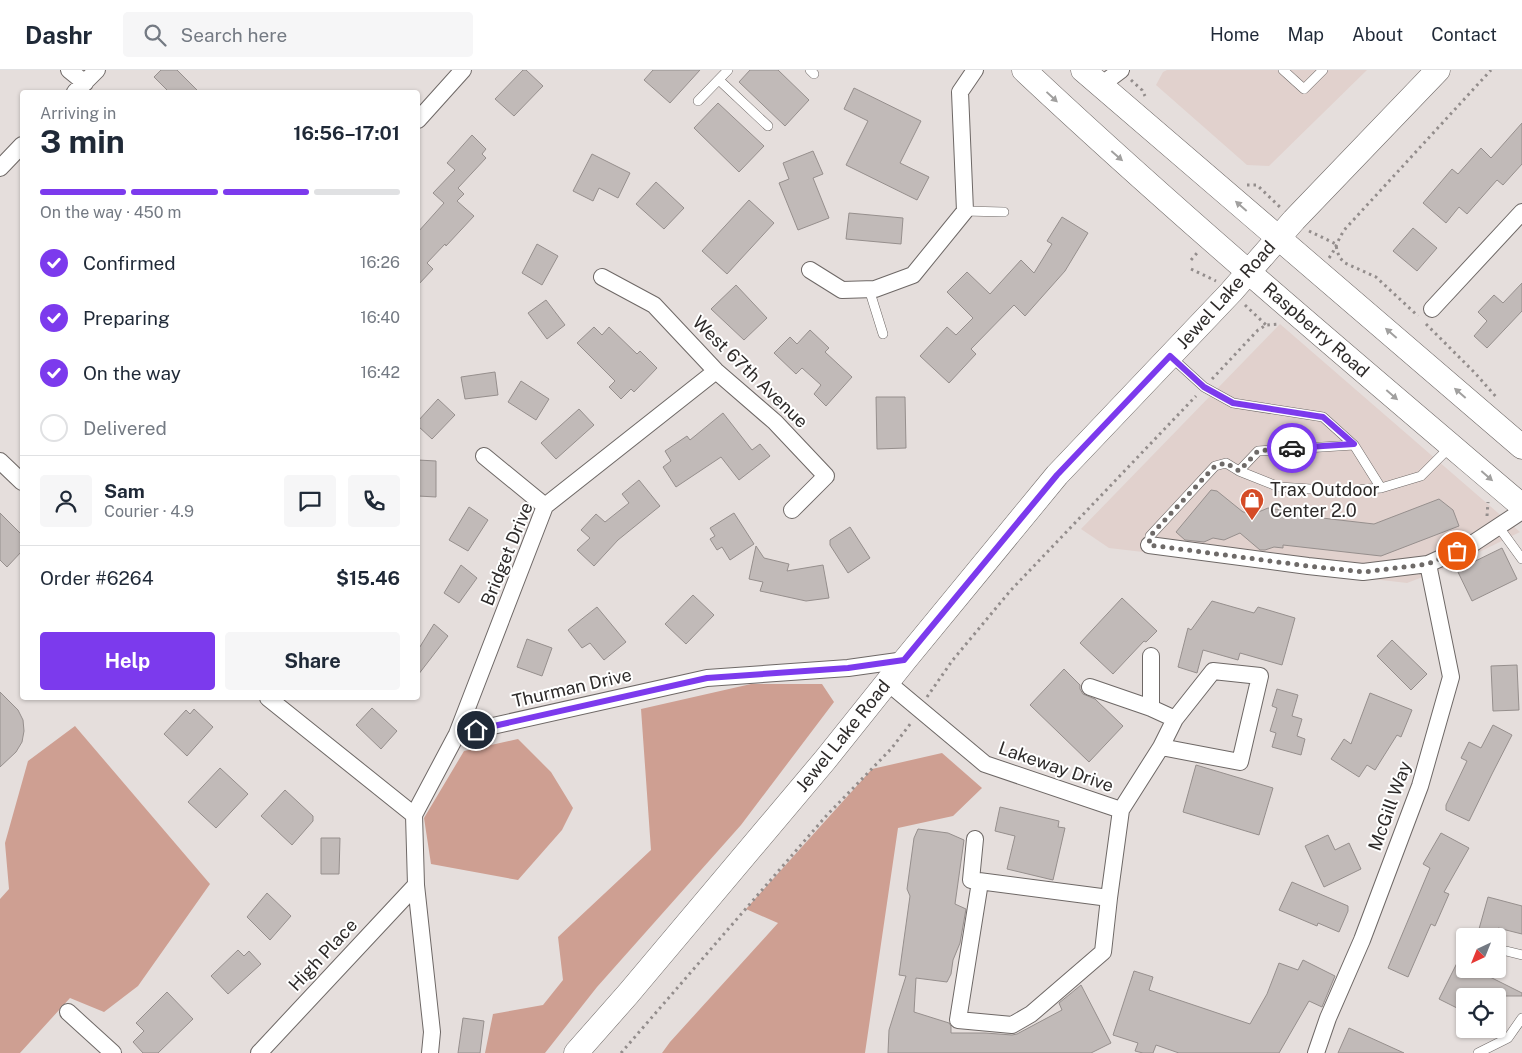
<!DOCTYPE html>
<meta charset="utf-8">
<style>
body{margin:0;font-family:"Public Sans",sans-serif;background:#f6f6f7;color:#1f2937;height:100vh;display:flex;flex-direction:column;font-size:19px;white-space:nowrap}
*{box-sizing:border-box;margin:0}
p{font-size:16px;color:#747a83}
.icon{flex:none;width:28px;height:28px;fill:none;stroke:currentColor;stroke-width:2;stroke-linecap:round;stroke-linejoin:round}
.map{position:relative;flex:1;overflow:hidden}
.drawer{position:absolute;left:20px;top:20px;width:400px;height:610px;display:flex;flex-direction:column;background:#fff;border-radius:5px;box-shadow:0 1px 4px #0004}
.drawer>*{flex:none}
.needle{width:32px;rotate:223deg}
.controls{position:absolute;left:1456px;top:858px;display:grid;gap:10px}
.controls a{display:grid;place-items:center;width:50px;height:50px;border-radius:5px;background:#fff;box-shadow:0 1px 4px #0004;font-size:25px}
.pin{position:absolute;display:grid;place-items:center;width:42px;height:42px;color:#fff;margin:-21px;border:2px solid #fff;border-radius:50%;box-shadow:0 1px 5px #0007}
.courier{position:absolute;display:grid;place-items:center;width:50px;height:50px;margin:-25px;border:4px solid #7c3aed;border-radius:50%;background:#fff;color:#222;box-shadow:0 1px 6px #0007}
.head em{font-style:normal;font-weight:700}
.head div{display:flex;flex-direction:column-reverse}
.head{display:flex;align-items:center;justify-content:space-between;height:85px;padding:0 20px}
h1{font-size:32px;font-weight:700;line-height:38px}
.bar{display:grid;grid-template-columns:repeat(4,1fr);gap:8px 5px;align-content:center;height:60px;padding:0 20px}
.bar i{height:6px;border-radius:4px;background:#e0e1e3}
.bar .on{background:#7c3aed}
.bar p{grid-column:span 4}
.line{display:flex;align-items:center;gap:12px;padding:0 20px;border-top:1px solid #e0e1e3}
.line div{flex:1}
.round{display:grid;place-items:center;flex:none;width:52px;height:52px;border-radius:5px;background:#f6f6f7}
ol{padding:0 20px;list-style:none}
li{display:flex;align-items:center;gap:15px;height:55px}
li p{margin-inline-start:auto}
li .icon{padding:5px;border-radius:50%;background:#7c3aed;color:#fff;stroke-width:4}
li:last-child{color:#747a83}
li i{width:28px;height:28px;border:2px solid #e0e1e3;border-radius:50%}
.button{display:flex;gap:10px;margin-top:auto;padding:10px 20px}
.button a{flex:1;height:58px;border-radius:5px;background:#7c3aed;color:#fff;font-size:20px;font-weight:700;line-height:58px;text-align:center}
.button a+a{background:#f6f6f7;color:#1f2937}
header{display:flex;align-items:center;gap:30px;box-sizing:border-box;height:70px;padding:0 25px;background:#fff;border-bottom:1px solid #e0e1e3}
header strong{font-size:24px}
nav{display:flex;gap:28px;margin-inline-start:auto;font-size:18px}
.search{width:350px;height:45px;background:#f6f6f7;display:flex;align-items:center;gap:12px;box-sizing:border-box;padding:0 18px;border-radius:5px;color:#747a83;font-size:19px}
.map>svg:first-child{display:block}
</style>
<header>
<strong>Dashr</strong>
<div class="search"><svg class="icon" aria-label="search" viewBox="0 0 24 24"><circle cx="10" cy="10" r="6"/><path d="M15 15l6 6"/></svg>Search here</div>
<nav><a>Home</a><a>Map</a><a>About</a><a>Contact</a></nav>
</header>
<div class="map">
<svg width="1522" height="983" viewBox="0 0 1522 983">
<rect width="100%" height="100%" fill="#e5dedc"/>
<path fill="#e1d1cd" d="M1167,0H1367L1269,96L1247,95L1156,15L1163,2Z
M1280,254L1520,462L1451,496L1407,513L1109,478L1081,459Z"/>
<path fill="#ce9f92" d="M751,614H822L834,632L741,755L597,917L545,983H485L493,944L543,935L563,910L558,867L651,780L641,639Z
M75,656L210,814L138,916L104,942L70,928L20,983H0V829L9,819L5,773L28,691Z
M518,669L551,702L573,738L562,760L518,810L431,794L424,748L464,681Z
M942,683L982,718L953,746L898,758L865,983H662L670,972L778,853L746,839L872,699Z"/>
<path fill="#c1bab8" stroke="#968f8d" d="M161,0H177L199,22H169L154,7Z
M523,0H526L543,16L514,46L495,29Z
M653,0H700L670,33L644,10Z
M750,0H778L809,30L785,56L739,12Z
M854,18L921,51L900,93L929,107L917,130L846,95L868,51L844,39Z
M718,33L764,76L739,102L694,58Z
M1522,53V94L1503,115L1497,110L1467,144L1459,137L1446,153L1423,133L1452,99L1458,104L1481,78L1491,88Z
M472,65L486,79L482,84L486,88L458,118L464,124L457,131L474,146L446,176L445,174L427,193L433,199L418,215V162L444,133L433,123L455,100L447,93Z
M813,81L823,104L813,108L829,148L798,160L779,113L789,109L783,93Z
M592,84L630,103L618,128L599,118L593,131L573,121Z
M656,112L684,138L664,159L636,134Z
M749,130L774,153L727,204L702,181Z
M849,143L903,148L901,174L846,169Z
M1062,147L1088,163L1065,201L1025,246L1014,235L971,279L976,284L949,313L920,286L947,257L956,265L973,248L947,222L967,202L990,224L1021,190L1034,203L1052,174L1047,171Z
M1413,158L1437,178L1417,201L1393,181Z
M537,174L558,186L542,215L522,203Z
M1522,213V241L1487,278L1474,266L1487,251L1478,242L1494,225L1503,233Z
M736,215L767,248L744,270L711,239Z
M546,230L565,255L547,269L528,243Z
M594,257L602,265L609,257L637,284L640,281L657,298L634,322L631,319L621,329L609,317L615,311L577,273Z
M810,260L829,278L825,282L852,307L826,336L814,324L821,315L802,298L796,304L774,283L790,267L797,274Z
M495,302L498,325L465,329L461,307Z
M521,311L549,329L536,350L508,332Z
M876,327H905L906,378L877,379Z
M438,329L455,345L432,369L418,356V351Z
M579,339L594,355L556,389L541,373Z
M723,343L752,380L760,374L770,386L739,410L721,387L676,417L663,397L671,391L665,381L687,366L690,370Z
M418,390L436,391V427L418,426Z
M639,410L660,436L618,470L594,496L577,480L590,468L581,460L596,444L605,452L629,433L622,424Z
M1211,420L1217,421L1243,442L1256,443L1268,438L1295,442L1296,445L1374,454L1439,429L1453,440L1459,456L1381,486L1283,475V478L1274,477L1265,480H1260L1240,463L1224,470L1213,468L1204,472L1185,470L1176,462Z
M469,437L488,450L468,481L449,470Z
M0,443L22,465V481L7,497L0,490Z
M734,443L754,474L730,490L722,477L717,480L710,469L715,466L710,458Z
M850,457L870,488L848,503L830,475V470Z
M756,476L764,488L789,494L787,501L823,495L829,528L806,531L760,521L763,512L749,509Z
M1502,478L1517,509L1472,531L1457,500Z
M461,495L477,508L459,533L444,523Z
M693,525L714,545L686,574L665,554Z
M1122,528L1157,561L1146,572L1144,571L1113,604L1080,573Z
M1212,531L1254,543L1258,537L1295,548L1282,595L1240,583L1238,590L1203,580L1197,603L1178,597L1188,558L1191,560Z
M597,537L626,572L604,590L590,573L582,578L568,560Z
M434,554L448,566L418,605V580Z
M527,569L552,578L542,606L517,597Z
M1392,570L1427,604L1411,620L1377,586Z
M1517,595L1519,640L1493,641L1491,596Z
M1064,599L1080,615V619L1083,624L1095,629L1123,656L1089,692L1030,635Z
M1277,619L1298,625L1292,646L1302,649L1297,666L1305,669L1301,685L1272,677L1276,663L1270,661L1277,638L1272,636Z
M0,622L18,640L23,650L24,661L22,672L16,682L0,697Z
M1370,623L1412,640L1401,667L1397,665L1375,700L1367,695L1359,707L1331,689L1344,669L1351,674Z
M372,638L397,661L381,679L356,655Z
M194,639L213,657L187,686L164,664L186,640L190,644Z
M1493,655L1512,665L1492,704L1469,751L1446,740V735L1467,691L1461,688L1469,672L1481,678Z
M1196,695L1273,718L1259,765L1183,742Z
M220,698L248,724L216,758L188,732Z
M285,720L313,746V751L292,775L261,746Z
M1000,737L1059,751L1058,757L1065,758L1053,810L1007,799L1015,766L995,761Z
M918,759L948,763L964,770L955,834L966,839L960,873L953,890L951,904L947,912L916,908L914,942L949,953L951,956V963H985L1012,965L1017,964L1062,940L1059,933L1081,915L1111,973L1091,983H888L889,960L906,906L899,905L910,826L907,819L914,768Z
M1441,763L1469,778L1444,822L1449,824L1435,856L1431,854L1408,907L1388,898L1430,798L1423,794Z
M1328,765L1335,780L1349,773L1361,799L1324,817L1305,776Z
M321,768H340L339,804H321Z
M1292,812L1348,836V841L1339,862L1318,853L1317,856L1279,840Z
M267,823L291,846L270,870L247,847Z
M1488,827L1522,836V864L1498,858L1497,864L1479,859Z
M238,880L244,886L249,881L261,894L228,924L211,906Z
M1303,890L1335,906L1322,937L1309,931L1279,983H1179L1156,975L1153,983H1143L1135,981L1138,973L1113,965L1134,901L1153,907L1149,920L1250,954L1267,924L1279,893L1298,900Z
M1458,891L1465,894V899H1474L1522,923V926H1465V942L1439,929Z
M167,922L193,949L158,983H143L133,972L144,961L136,953Z
M463,948L484,951L480,983H458Z
M1349,958L1404,983H1338Z"/>
<g fill="none" stroke-linecap="round" stroke-linejoin="round">
<g stroke="#6e6866" stroke-width="10">
<path id="service" d="M810,0L814,4
M1283,0L1304,19L1323,0
M719,10L768,56
M698,31L728,0
M965,141L1004,142
M869,219L883,264
M1239,401L1258,381L1354,375
M1381,418L1421,406L1451,376
M1498,456L1522,489
M1149,475L1150,466L1215,396L1226,393L1239,401L1279,417L1341,421L1381,418L1354,375L1323,347L1233,333L1204,317L1170,286
M1461,869L1465,870
M1498,879L1522,885
M1478,983L1508,968L1522,948"/>
</g>
<g stroke="#6e6866" stroke-width="18">
<path id="minor" d="M69,0L85,13
M1101,15L1121,0
M75,22L97,0
M418,50L463,0
M0,98L22,75
M810,200L842,220L875,219L913,205L965,141L960,22L975,0
M602,207L654,235L716,301L775,352L826,406L792,440
M1432,239L1522,142
M484,386L545,436
M0,391L22,412
M1149,475L1308,496L1363,502L1428,494L1472,474L1522,441
M887,612L985,694L1121,740
M1090,617L1151,638L1175,649
M268,628L414,745
M1151,638V586
M457,664L707,608L848,598L905,590
M975,769L971,810L1109,828L1103,882L1031,944L1012,955L958,950L980,812
M1109,828L1121,740L1161,677L1175,649L1213,601L1260,606L1240,692L1161,677
M68,942L113,983
M259,983L416,815
M430,983L432,962L416,815L414,745L457,664L545,436L716,301
M1316,983L1328,948L1362,870L1420,716L1451,607L1428,494"/>
</g>
<g stroke="#6e6866" stroke-width="25">
<path id="secondary" d="M1024,0C1185,151 1354,293 1522,436
M1083,0L1522,377
M576,983L628,924L825,690L905,590L1057,405L1231,222L1294,150L1438,0"/>
</g>
<path stroke="#938d8c" stroke-width="3" stroke-dasharray="2.5 4" stroke-linecap="butt" d="M1131,10L1142,20L1145,26
M1247,115H1257L1281,138
M1309,161L1336,174L1337,181L1340,188L1345,193L1376,207L1418,246
M1329,188C1336,179 1338,168 1346,158L1491,0
M1191,190L1197,183
M1191,199L1216,211
M1245,235L1266,255
M1426,254L1475,303L1498,329
M1212,309L1258,260L1266,255L1279,254
M1487,446L1488,432
M927,627L952,591L1011,520L1196,326
M621,983L800,776L827,745L891,679L911,653"/>
<use href="#service" stroke="#fff" stroke-width="9"/>
<use href="#minor" stroke="#fff" stroke-width="16"/>
<use href="#secondary" stroke="#fff" stroke-width="24"/>
</g>
<defs><path id="oneway-solid" d="M-6-.8H1V-3.2L6.5 0L1 3.2V.8H-6Z" transform="scale(1.25)"/></defs>
<g fill="#a1a09f">
<use href="#oneway-solid" transform="translate(1052 27) rotate(43)"/>
<use href="#oneway-solid" transform="translate(1117 86) rotate(41)"/>
<use href="#oneway-solid" transform="translate(1241 136) rotate(-139)"/>
<use href="#oneway-solid" transform="translate(1391 263) rotate(-139)"/>
<use href="#oneway-solid" transform="translate(1460 323) rotate(-139)"/>
<use href="#oneway-solid" transform="translate(1392 325) rotate(41)"/>
<use href="#oneway-solid" transform="translate(1487 406) rotate(41)"/>
</g>
<g fill="none" stroke-linecap="round" stroke-linejoin="round">
<path stroke="#6e6a68" stroke-width="5" stroke-dasharray="0 9" d="M1292,378L1258,381L1239,401L1226,393L1215,396L1150,466L1149,475L1308,496L1364,502L1428,494L1457,481"/>
<path stroke="#7c3aed" stroke-width="6" d="M476,660L707,608L848,598L904,590L1057,405L1170,286L1204,317L1233,333L1323,347L1354,374L1292,378"/>
</g>
<defs>
<g id="shop-pin" transform="scale(1.25)"><path d="M0 17L-7.5 6A9.5 9.5 0 1 1 7.5 6Z" fill="#d54b26" stroke="#fff"/><path d="M-5-2.5h2.3a2.7 3.5 0 0 1 5.4 0H5L5.5 6h-11ZM-1.5-2.5h3a1.5 2.3 0 0 0-3 0Z" fill="#fff"/></g>
</defs>
<g fill-rule="evenodd">
<use href="#shop-pin" x="1252" y="430"/>
</g>
<g text-anchor="middle" stroke-width="4" stroke-linejoin="round" paint-order="stroke">
<g font-size="18" fill="#2e2b2a" stroke="#fff">
<text transform="translate(1226 225) rotate(-48)" y="6">Jewel Lake Road</text>
<text transform="translate(1316 260) rotate(41)" y="6">Raspberry Road</text>
<text transform="translate(750 302) rotate(44)" y="6">West 67th Avenue</text>
<text transform="translate(507 484) rotate(-68)" y="6">Bridget Drive</text>
<text transform="translate(572 618) rotate(-13)" y="6">Thurman Drive</text>
<text transform="translate(843 666) rotate(-51)" y="6">Jewel Lake Road</text>
<text transform="translate(1056 697) rotate(19)" y="6">Lakeway Drive</text>
<text transform="translate(1390 736) rotate(-70)" y="6">McGill Way</text>
<text transform="translate(323 885) rotate(-47)" y="6">High Place</text>
</g>
<g font-size="18" fill="#2e2b2a" stroke="#fff" text-anchor="start">
<text x="1270" y="426">Trax Outdoor<tspan x="1270" dy="21">Center 2.0</tspan></text>
</g>
</g>
</svg>
<div class="controls">
<a><svg class="needle" viewBox="-14 -14 28 28"><path d="M0-13l5 13h-10z" fill="#e53935"/><path d="M0 13l5-13h-10z" fill="#747a83"/></svg></a>
<a><svg class="icon" aria-label="locate" viewBox="0 0 24 24"><circle cx="12" cy="12" r="6"/><path d="M12 2v4M12 18v4M2 12h4M18 12h4"/></svg></a>
</div>
<div class="pin" style="left:1457px;top:481px;background:#ea580c"><svg class="icon" aria-label="bag" viewBox="0 0 24 24"><path d="M5 8h14l-1 12H6zM9 8a3 3 0 0 1 6 0"/></svg></div>
<div class="pin" style="left:476px;top:660px;background:#1f2937"><svg class="icon" aria-label="home" viewBox="0 0 24 24"><path d="M3 11l9-7 9 7M6 9v11h12V9"/></svg></div>
<div class="courier" style="left:1292px;top:378px"><svg class="icon" aria-label="car" viewBox="0 0 24 24"><path d="M5 17H2v-5l4-1 3-4h7l3 4 3 1v5h-3M9 17h6M6 11h13"/><circle cx="7" cy="17" r="2"/><circle cx="17" cy="17" r="2"/></svg></div>
<section class="drawer">
<div class="head"><div><h1>3 min</h1><p>Arriving in</p></div><em>16:56–17:01</em></div>
<div class="bar"><i class="on"></i><i class="on"></i><i class="on"></i><i></i><p>On the way · 450 m</p></div>
<ol>
<li><svg class="icon" aria-label="check" viewBox="0 0 24 24"><path d="M5 12l5 5 9-10"/></svg>Confirmed<p>16:26</p></li>
<li><svg class="icon" aria-label="check" viewBox="0 0 24 24"><path d="M5 12l5 5 9-10"/></svg>Preparing<p>16:40</p></li>
<li><svg class="icon" aria-label="check" viewBox="0 0 24 24"><path d="M5 12l5 5 9-10"/></svg>On the way<p>16:42</p></li>
<li><i></i>Delivered</li>
</ol>
<div class="line" style="height:90px"><a class="round"><svg class="icon" aria-label="person" viewBox="0 0 24 24"><circle cx="12" cy="8" r="4"/><path d="M4 21q1-7 8-7t8 7"/></svg></a><div><b>Sam</b><p>Courier · 4.9</p></div><a class="round"><svg class="icon" aria-label="chat" viewBox="0 0 24 24"><path d="M4 5h16v11H9l-5 4z"/></svg></a><a class="round"><svg class="icon" aria-label="phone" viewBox="0 0 24 24"><path d="M5 4h4l2 5-3 2q2 4 5 5l2-3 5 2v4C11 20 4 13 5 4z"/></svg></a></div>
<div class="line" style="height:65px"><div>Order #6264</div><b>$15.46</b></div>
<div class="button"><a>Help</a><a>Share</a></div>
</section>
</div>
